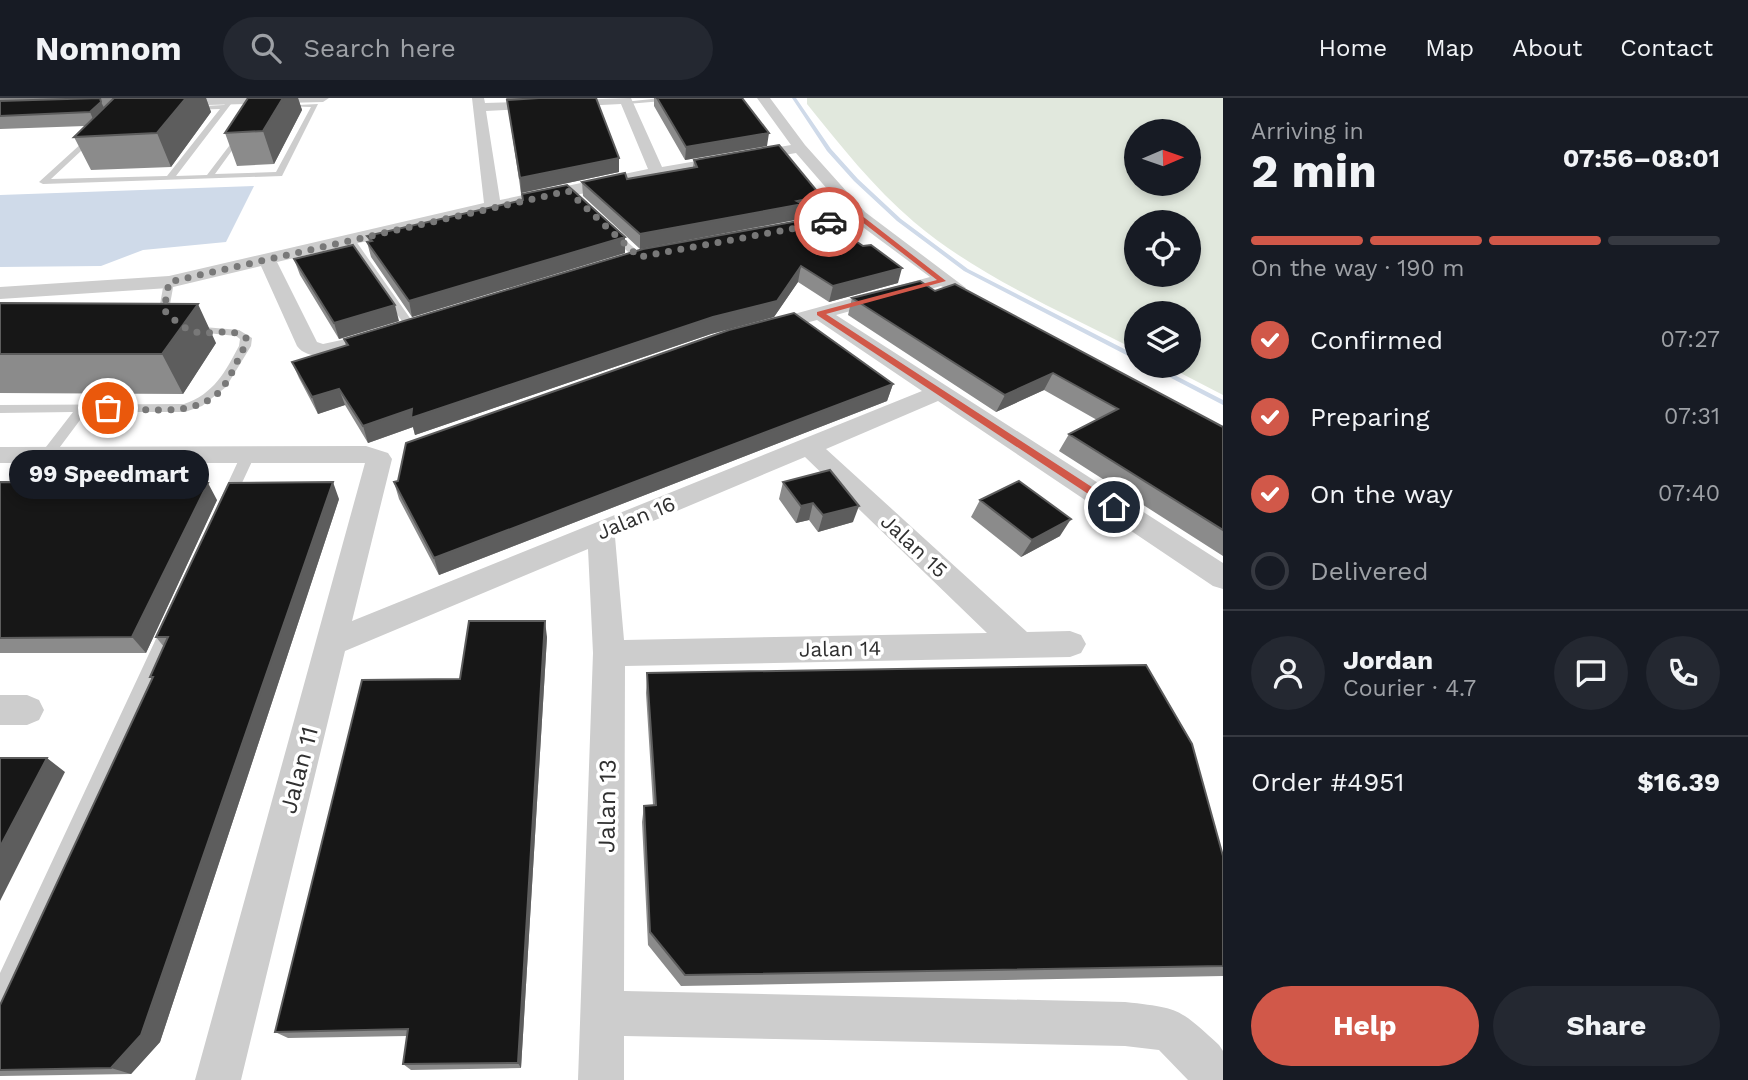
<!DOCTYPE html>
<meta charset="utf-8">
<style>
body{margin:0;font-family:"Work Sans",sans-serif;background:#242831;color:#f1f3f6;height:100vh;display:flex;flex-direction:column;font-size:26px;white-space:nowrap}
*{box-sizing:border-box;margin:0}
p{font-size:23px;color:#9ea1a6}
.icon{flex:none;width:38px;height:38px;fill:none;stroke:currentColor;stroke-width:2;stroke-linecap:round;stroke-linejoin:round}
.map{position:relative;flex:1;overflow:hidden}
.sheet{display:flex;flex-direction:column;background:#171b24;width:525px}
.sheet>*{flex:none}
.needle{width:46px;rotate:88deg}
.controls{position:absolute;left:1124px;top:21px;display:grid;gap:14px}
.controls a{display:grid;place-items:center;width:77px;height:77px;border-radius:50%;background:#171b24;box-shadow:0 4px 10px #0003;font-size:35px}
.pin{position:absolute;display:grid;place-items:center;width:60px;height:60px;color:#fff;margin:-30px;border:4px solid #fff;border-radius:50%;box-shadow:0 2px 7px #0007}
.courier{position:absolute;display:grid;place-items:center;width:70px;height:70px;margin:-35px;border:5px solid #d15849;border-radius:50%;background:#fff;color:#222;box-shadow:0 2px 9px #0007}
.bubble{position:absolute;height:49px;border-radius:24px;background:#171b24;box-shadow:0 4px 10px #0003;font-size:23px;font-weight:700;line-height:49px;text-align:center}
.headline em{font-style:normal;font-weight:700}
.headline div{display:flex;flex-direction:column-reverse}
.headline{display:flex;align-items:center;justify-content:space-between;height:119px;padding:0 28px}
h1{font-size:46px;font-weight:700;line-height:52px}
.bar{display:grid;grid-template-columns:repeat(4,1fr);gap:10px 7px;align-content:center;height:84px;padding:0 28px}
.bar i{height:9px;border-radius:5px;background:#363941}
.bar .on{background:#d15849}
.bar p{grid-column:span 4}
.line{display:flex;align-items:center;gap:18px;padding:0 28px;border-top:2px solid #363941}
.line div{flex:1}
.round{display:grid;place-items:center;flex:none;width:74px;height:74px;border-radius:37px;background:#242831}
ol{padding:0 28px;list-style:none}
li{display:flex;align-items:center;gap:21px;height:77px}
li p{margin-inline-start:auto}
li .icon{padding:7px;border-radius:50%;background:#d15849;color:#fff;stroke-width:4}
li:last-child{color:#9ea1a6}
li i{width:38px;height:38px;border:4px solid #363941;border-radius:50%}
.cta{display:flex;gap:14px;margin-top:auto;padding:14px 28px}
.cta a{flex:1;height:80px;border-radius:42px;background:#d15849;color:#fff;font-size:28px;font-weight:700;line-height:80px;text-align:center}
.cta a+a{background:#242831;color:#f1f3f6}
header{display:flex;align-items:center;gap:42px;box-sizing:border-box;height:98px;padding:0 35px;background:#171b24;border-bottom:2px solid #363941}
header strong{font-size:33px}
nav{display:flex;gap:38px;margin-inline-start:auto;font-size:24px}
.search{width:490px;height:63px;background:#242831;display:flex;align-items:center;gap:18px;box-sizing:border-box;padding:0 24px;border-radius:38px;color:#9ea1a6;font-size:26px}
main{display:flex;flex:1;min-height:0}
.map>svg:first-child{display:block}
</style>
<header>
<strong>Nomnom</strong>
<div class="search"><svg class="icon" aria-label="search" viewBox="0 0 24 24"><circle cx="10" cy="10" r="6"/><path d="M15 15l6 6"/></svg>Search here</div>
<nav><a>Home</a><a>Map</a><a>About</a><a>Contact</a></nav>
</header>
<main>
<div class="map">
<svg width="1223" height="982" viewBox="0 0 1223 982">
<rect width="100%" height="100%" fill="#fff"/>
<path fill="#e1e8dd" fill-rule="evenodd" d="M807,0H1223V297L1167,268H1188V215H1136V252C1061,213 979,179 914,124C873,89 841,48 807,6ZM1136,33H1188V86H1136ZM1136,124H1188V177H1136Z"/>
<path fill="#cfdae9" d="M254,88L226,144L143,152L101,168L0,169V97Z"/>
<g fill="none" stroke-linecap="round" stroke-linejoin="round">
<path fill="#cfdae9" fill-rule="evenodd" d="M792,0H796L831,51L858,81L901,121L968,171L1136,257V262L964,173L897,123L854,83L827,53Z
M1148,268H1157L1223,302V307Z"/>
<path fill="#cdcdcd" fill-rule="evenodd" d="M661,0H699L627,6L624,4Z
M229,3L231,6L176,78L207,77L242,31L246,33L215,76L276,74L311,9L278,8L318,6L282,78L43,86L39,84L94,34L97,38L51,81L167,78L220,11L188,12L186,9L224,7Z
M607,131H613L642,157V161H636L607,135Z
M347,139H353L417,230L416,232H408L345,141Z
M169,181L174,184L169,212L164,215L159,212L164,184Z
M192,228L239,232L252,240L251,248L226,289L202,308L185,314H86L51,361L46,362L39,358L73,314L0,315V307L184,306C214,296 225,274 239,248L240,241L236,238L188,233V229Z
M248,353L255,357L234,402L227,407L222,405L220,402L241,357Z
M170,521L176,523L178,528L8,909L0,913V875L162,528L164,523Z"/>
<path fill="#cdcdcd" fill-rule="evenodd" d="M173,0H329L323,4L168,8L162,4Z
M472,0H484L485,5L631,0L662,69L791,47L757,0H770L805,47L865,114L966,190L956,196L941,188L836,217L1223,465V491L1213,488L938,303L826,351L1027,534L1070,533L1081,537L1086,546L1081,555L1070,559L625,568L624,893L1125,904C1179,910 1179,910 1219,947L1223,953V982H1188L1159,952L1125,948L624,938V982H578L593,555L588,451L345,553L241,982H195L365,365H0V349L366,348L388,355L392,361L352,523L922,293L817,222L764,236L757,234L754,230L757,226L930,179L856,124L787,137L781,136L778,132L781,128L848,115L796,55C622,85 450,123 277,164L317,244L323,246L374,235L381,237L385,241L381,245C360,251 312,269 297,248L261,168L169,190L0,201V189L169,178L484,105ZM621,6L648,71L500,102L486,13ZM805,359L987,535L624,542L615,439Z
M0,597H27L39,602L44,612L39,622L27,627H0Z"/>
</g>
<path fill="#8b8b8b" d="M0,0H206L211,14L171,69L91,72L74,39L85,28L0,31Z
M248,0H298L302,12L274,66L237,68L225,35Z
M506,0H596L619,74L521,95L507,2Z
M654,0H742L767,48L685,62L654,8Z
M694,62L816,92L824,97L820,112L801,116L800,121L640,151L583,98L582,84L627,81L693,69Z
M523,102L625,155L412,219L371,159L367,144L369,143L367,138Z
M820,119L898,185L829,204L798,184L774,219L711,236L415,337L413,329L368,345L345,307L318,316L299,280L292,264L346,248L344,241Z
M294,161L399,223L339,241L300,177Z
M935,193L1223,329V458L1059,353L1069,336L1097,322L1044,292L996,314L848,217L852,200Z
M0,205L216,245L183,296L0,295Z
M893,286L887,303L439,477L399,401L394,384Z
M0,384L217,402L146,555H0Z
M783,384L853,424L818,434L809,422L796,425L779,401Z
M339,401L160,944L131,976L0,978V907L152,581L150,579L164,549L156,539Z
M980,402L1060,438L1021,459L971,419Z
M547,539L521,970L411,972L403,966L407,938L288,940L275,934L460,581Z
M647,575L1223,758V878L681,888L648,847L642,724L644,708L653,707L646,595Z"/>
<path fill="#5d5d5d" d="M186,0H206L211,14L171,69L157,35Z
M283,0H298L302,12L274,66L263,33Z
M101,4L108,17L96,28L90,14Z
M769,35L767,48L685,62L686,49Z
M619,60V74L521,95L520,80Z
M824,97L820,112L801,116L800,121L640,151V136Z
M625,139V155L412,219L409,203Z
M801,168L798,184L774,219L711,236L415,337L413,329L368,345L363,328Z
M902,170L898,185L829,204L833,188Z
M198,206L216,245L183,296L162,256Z
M395,207L399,223L339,241L334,225Z
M1053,275L1044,292L996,314L1005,297Z
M893,286L887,303L439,477L434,460Z
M339,291L345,307L318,316L312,299Z
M333,384L339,401L160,944L131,976L111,970Z
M208,385L217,402L146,555L132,539Z
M813,405L809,422L796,425L801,408Z
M859,408L853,424L818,434L823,417Z
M1071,421L1060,438L1021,459L1032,442Z
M545,523L547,539L521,970L518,965Z
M47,660L65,674L0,803V749Z"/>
<path fill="#171717" stroke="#5d5d5d" stroke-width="2" d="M100,0L101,4L90,14L0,18V3Z
M114,0H186L157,35L74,39Z
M248,0H283L263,33L225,35Z
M539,0H596L619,60L520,80L507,2Z
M657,0H742L769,35L686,49Z
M779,47L816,92L824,97L797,103L803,106L640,136L582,84L625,75L627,81L697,69L694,62Z
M567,87L625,139L409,203L367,144L372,143L367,138L523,102L522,96Z
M820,119L863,148L871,147L902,170L833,188L801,168L777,203L713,219L411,320L412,311L363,328L339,291L312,299L292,264L348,247L344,241L643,151Z
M353,147L395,207L334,225L294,161Z
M920,183L935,193L955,186L1223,329V432L1069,336L1118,311L1053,275L1005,297L852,200Z
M0,205L198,206L162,256H0Z
M794,215L893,286L434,460L394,384L398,383L406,345L729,232Z
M830,372L859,408L823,417L813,405L801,408L783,384Z
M1019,383L1071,421L1032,442L980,402Z
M0,384L208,385L132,539L0,540Z
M333,384L141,937L111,970L0,972V907L153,579H150L168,539H156L229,385Z
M469,523H545L518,965L403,966L408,931L275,934L362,582L460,581Z
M1146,567L1192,646L1223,758V868L685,877L650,834L644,708L656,707L647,575Z
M0,660H47L0,749Z"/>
<path fill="#d15849" d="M861,117L946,183L826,216L1118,406V411H1111L817,217V214L937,182L857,120L829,126L826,124Z"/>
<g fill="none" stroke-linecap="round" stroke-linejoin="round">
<path stroke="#787878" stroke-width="7" stroke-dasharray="0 12.6" d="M108,310C141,310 190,320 217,296C229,285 237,262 245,248L246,240C232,229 213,237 196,234C183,231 173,221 164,212L169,184L568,93L639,159L829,124"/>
</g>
<g text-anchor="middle" stroke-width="7" stroke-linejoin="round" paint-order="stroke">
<g font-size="21" fill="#303030" stroke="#fff">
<text transform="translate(636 420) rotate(-22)" y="7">Jalan 16</text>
<text transform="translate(914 448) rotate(43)" y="7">Jalan 15</text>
<text transform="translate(840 551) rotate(-1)" y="7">Jalan 14</text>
</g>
<g font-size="24" fill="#303030" stroke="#fff">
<text transform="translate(299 672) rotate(-75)" y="8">Jalan 11</text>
<text transform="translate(607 708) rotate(-89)" y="8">Jalan 13</text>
</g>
</g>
</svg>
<div class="controls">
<a><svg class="needle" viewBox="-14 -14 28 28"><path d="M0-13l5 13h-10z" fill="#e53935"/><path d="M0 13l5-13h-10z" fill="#9ea1a6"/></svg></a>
<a><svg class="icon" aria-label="locate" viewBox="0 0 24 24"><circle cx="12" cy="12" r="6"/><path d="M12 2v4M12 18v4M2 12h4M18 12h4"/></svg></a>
<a><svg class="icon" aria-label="layers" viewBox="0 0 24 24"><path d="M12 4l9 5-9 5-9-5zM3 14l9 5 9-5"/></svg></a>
</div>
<div class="pin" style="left:108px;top:310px;background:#ea580c"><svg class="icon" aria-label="bag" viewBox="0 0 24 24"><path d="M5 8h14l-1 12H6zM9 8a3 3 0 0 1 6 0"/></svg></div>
<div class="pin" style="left:1114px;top:409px;background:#1f2937"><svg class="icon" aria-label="home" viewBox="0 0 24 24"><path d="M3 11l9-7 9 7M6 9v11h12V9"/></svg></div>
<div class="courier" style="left:829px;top:124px"><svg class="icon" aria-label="car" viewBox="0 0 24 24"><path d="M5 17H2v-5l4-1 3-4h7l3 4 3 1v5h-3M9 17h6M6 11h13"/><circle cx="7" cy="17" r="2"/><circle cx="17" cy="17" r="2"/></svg></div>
<div class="bubble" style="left:9px;top:352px;width:200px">99 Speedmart</div>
</div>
<section class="sheet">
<div class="headline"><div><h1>2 min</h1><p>Arriving in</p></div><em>07:56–08:01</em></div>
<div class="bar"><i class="on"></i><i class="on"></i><i class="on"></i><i></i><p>On the way · 190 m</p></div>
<ol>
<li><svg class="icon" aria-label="check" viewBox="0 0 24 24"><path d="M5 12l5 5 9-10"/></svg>Confirmed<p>07:27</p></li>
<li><svg class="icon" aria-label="check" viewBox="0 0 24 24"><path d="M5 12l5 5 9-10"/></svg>Preparing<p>07:31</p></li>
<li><svg class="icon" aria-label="check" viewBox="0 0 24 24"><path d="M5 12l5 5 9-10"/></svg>On the way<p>07:40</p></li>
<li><i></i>Delivered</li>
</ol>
<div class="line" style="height:126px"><a class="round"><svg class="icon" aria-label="person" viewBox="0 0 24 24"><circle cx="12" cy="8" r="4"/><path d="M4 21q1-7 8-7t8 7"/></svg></a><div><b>Jordan</b><p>Courier · 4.7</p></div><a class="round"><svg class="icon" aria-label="chat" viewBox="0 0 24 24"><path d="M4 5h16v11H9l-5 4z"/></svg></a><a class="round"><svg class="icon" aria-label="phone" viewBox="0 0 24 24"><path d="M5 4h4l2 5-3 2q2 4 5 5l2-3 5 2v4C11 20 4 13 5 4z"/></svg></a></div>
<div class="line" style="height:91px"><div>Order #4951</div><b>$16.39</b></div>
<div class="cta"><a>Help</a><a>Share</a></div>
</section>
</main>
